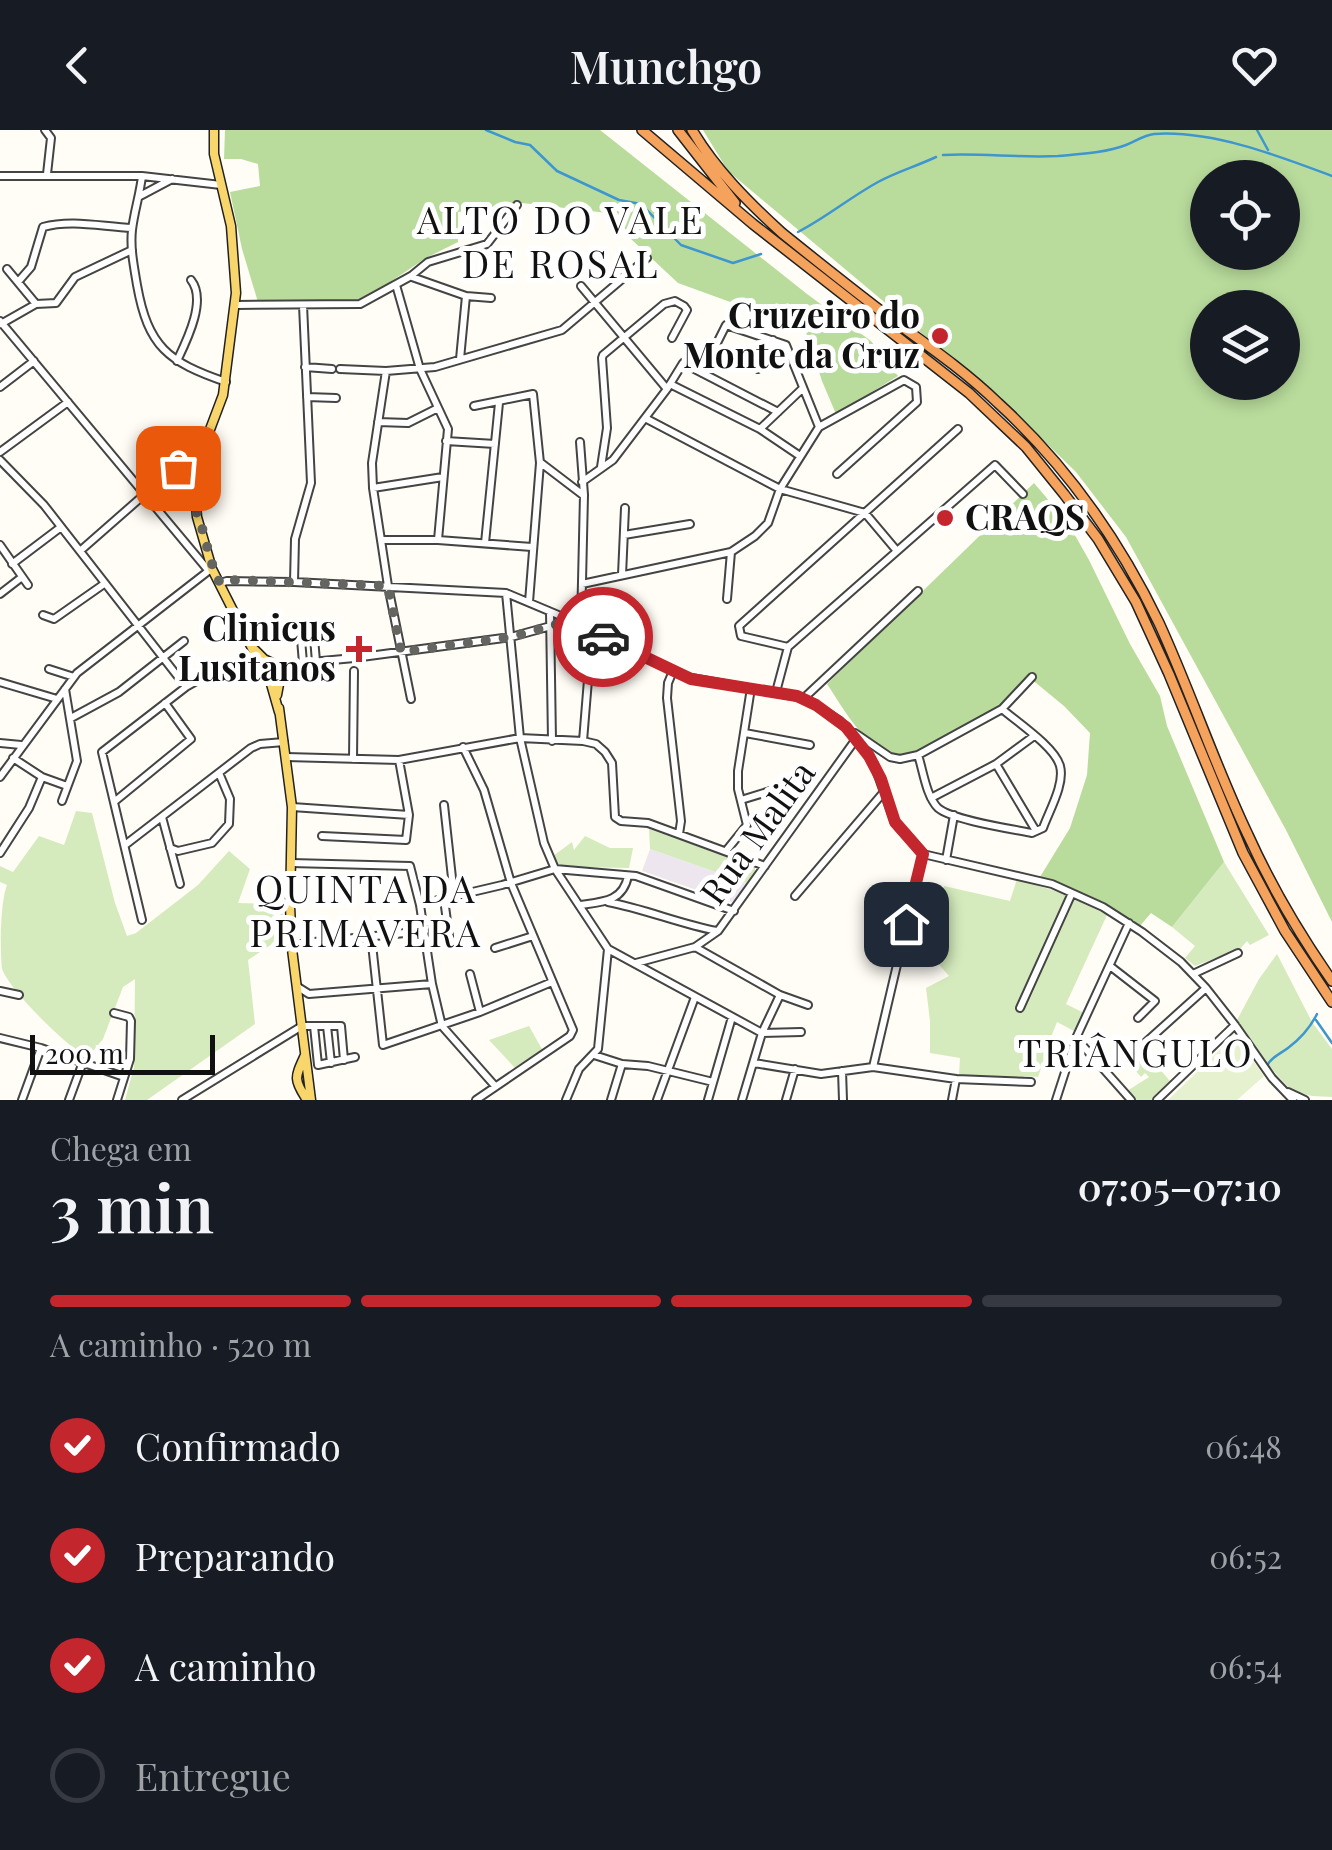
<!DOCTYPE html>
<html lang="pt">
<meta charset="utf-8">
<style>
body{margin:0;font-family:"Playfair Display",serif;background:#242831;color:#f1f3f6;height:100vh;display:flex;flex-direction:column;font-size:38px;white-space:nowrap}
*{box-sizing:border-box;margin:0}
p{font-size:32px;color:#9ea1a6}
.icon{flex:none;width:55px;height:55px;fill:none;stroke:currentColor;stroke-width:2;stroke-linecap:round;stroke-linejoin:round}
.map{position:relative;height:970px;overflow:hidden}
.details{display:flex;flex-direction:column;background:#171b24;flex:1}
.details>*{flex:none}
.tools{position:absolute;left:1190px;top:30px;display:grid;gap:20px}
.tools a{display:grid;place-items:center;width:110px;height:110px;border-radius:50%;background:#171b24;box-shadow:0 5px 15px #0003;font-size:50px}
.scale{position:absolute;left:30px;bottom:25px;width:185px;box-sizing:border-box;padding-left:10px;border:5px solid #111;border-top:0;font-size:28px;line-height:35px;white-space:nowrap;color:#111;-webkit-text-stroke:8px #fff;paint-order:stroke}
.pin{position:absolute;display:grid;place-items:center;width:85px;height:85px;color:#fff;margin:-42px;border-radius:20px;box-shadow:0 5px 15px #0006}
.courier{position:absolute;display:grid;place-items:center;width:100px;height:100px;margin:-50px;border:8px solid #c4262e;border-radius:50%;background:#fff;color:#222;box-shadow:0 2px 12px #0007}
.headline em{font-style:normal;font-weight:600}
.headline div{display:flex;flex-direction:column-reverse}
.headline{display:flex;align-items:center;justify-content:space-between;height:170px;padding:0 50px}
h1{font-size:65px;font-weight:600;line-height:75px}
.bar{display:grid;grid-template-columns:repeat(4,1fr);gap:15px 10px;align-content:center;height:120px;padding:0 50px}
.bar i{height:12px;border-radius:8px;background:#363941}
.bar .current{background:#c4262e}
.bar p{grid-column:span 4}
ol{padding:0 50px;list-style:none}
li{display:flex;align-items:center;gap:30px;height:110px}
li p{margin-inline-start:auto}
li .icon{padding:10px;border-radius:50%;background:#c4262e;color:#fff;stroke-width:4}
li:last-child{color:#9ea1a6}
li i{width:55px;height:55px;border:5px solid #363941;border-radius:50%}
header{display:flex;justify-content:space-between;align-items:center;height:130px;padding:0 50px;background:#171b24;font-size:45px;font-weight:600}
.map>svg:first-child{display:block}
</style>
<header><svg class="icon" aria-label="back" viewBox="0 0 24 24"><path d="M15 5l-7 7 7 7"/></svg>Munchgo<svg class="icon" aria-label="heart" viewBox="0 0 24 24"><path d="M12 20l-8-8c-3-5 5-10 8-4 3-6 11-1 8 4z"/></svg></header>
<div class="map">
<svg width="1332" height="970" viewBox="0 0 1332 970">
<rect width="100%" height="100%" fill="#fffdf5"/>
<path fill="#eee6ef" d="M650,719L747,753L734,771L731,772L642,741Z"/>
<path fill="#d5ebbd" d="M76,681L92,683L115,773L127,806L136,803L198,755L229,721L250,739L238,773L282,774L284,806L248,830L255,894L147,970H125L134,937L135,849L123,857L103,909L87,928C66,915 11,862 2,839C0,821 0,773 7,755L0,752V736L13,742L39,706L64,715Z
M649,699L755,737V741L747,753L650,719Z
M585,706L610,718H633L629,738L581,737L576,740L559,737L553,726L572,712L574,720Z
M1224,732L1269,805L1250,815L1247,811L1241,818L1195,836L1185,828L1195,816L1172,797Z
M1017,749L1068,765L1107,785L1066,874L1084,883L1074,901L1057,892L1047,917L1066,927L1063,937L1044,930L1038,947L1024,946L1022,950L959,945L960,928L930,923V891L926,858L949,846L928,822L938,775L917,771L919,755L943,759L944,756L1010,771Z
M1277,824L1312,892L1332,919V967L1312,966L1292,961L1262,929L1237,890L1259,849Z
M529,896L543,921L516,939L489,910Z
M1139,915L1170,951L1152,970H1135L1127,961L1149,947L1145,943L1141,947L1124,927Z"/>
<path fill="#b9dc9c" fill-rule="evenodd" d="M225,0H600L807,164L871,211L898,246L836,284L822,251L805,199L678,153L631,109L616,84L522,73L458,82V112L426,128L363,170L258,172L242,119L230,62L260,56L258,34L241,29H224Z
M703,0H1332V792L1286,700L1126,407L1076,342L1006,274L728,41ZM1208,48H1282V122H1208ZM1208,178H1282V252H1208Z
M1034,353L1068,393L1089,430L1130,514L1160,566L1167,596L1224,732L1172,797L1151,783L1139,797L1090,769L1040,747L1070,698L1087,645L1090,603L1064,576L1030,548C1021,557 1013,568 1003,576C989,588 915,627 897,624C864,619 844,579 827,554Z"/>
<path fill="#e6f2cf" d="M1233,903L1264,946L1237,970H1168L1227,913L1226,908Z"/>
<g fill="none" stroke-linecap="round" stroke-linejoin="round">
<path stroke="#3f96cf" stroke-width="2.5" d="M486,0L515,12L530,15L557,41L619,70L641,74L681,115L733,133L761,124
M1257,0L1268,20
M943,25C981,23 1019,28 1058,26C1080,24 1105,23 1126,15C1136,11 1144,5 1154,4C1212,0 1279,26 1332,46
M798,102C827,87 849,68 878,52C896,42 917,36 936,27
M1316,890L1332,913
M1268,934C1273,926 1280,924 1288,918C1300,909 1310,898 1317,884"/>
<g stroke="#444" stroke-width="10">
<path id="minor" d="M45,0L51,8L47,44
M0,46H142L221,55
M142,46C140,64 134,82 132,100C130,118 134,137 137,155C148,217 168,232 226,252
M140,66L172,49
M7,139L36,174
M412,147L466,166L491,168
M18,152L31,137L43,97C72,89 103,97 132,98
M396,155L420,239L448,299L438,410
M581,156L667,259
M235,175L360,174L411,146L428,132L487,114L517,75
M0,191L208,440
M1,194L36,174L56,173L75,147L132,120
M460,229L466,166
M177,231C187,210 207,170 191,150
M305,237L332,239
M340,239L386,241L435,237L562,200L647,128
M758,239L773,210
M386,241L372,333L373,358L388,456L411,569
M702,243L726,195L786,215L819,297
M670,254L760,299L800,326
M0,257L34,231
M307,267L336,268
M474,276L533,264L540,333L529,472
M645,288L780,359L865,383L897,421
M378,292L408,293L438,278
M760,299L802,259
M446,311L495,314
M580,312L584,365L581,495
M0,322L68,272
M0,330L44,375L186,557L102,622L142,790
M541,333L583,365
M601,337L607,298L602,228L603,225L664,174L675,171L684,176L687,180L672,208
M582,352L613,330L667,259L683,233L778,282
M373,358L443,347
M624,405L690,394
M381,410H438L532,417
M485,413L499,273
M0,415L28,455
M80,421L145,364
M12,434L61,397
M622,445L625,378
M294,452L295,409L311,353L303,175
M220,453L227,451L294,452L506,463L575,492L686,547L804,568L840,591L856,609L874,634L895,693L923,724L1052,754L1103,777L1142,802L1181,832L1206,858L1235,895L1272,948L1293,970
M582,454L731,422L755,406L768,393L780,359L819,297L904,250L916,257L917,272L837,344
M506,463L520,608L544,713L555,739L608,819L762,903L801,902
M0,464L22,447
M727,469L731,422
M550,482L552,611
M43,485L54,489L104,454
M788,517L741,506L739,496L958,299
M303,533L301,509L314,507L316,532
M279,535L354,528L511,507L558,494L575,495
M49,539L74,547
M673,541L668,553L667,568L681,691L679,704
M0,552L57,569
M186,557L202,548
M776,562L788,517L995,335L1023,364
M804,568L918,461
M71,588L119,562L184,511
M745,603L810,615
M855,603L890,627L900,629L918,625L1002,579L1032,547
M583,611L592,501
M0,613L21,615
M463,617L484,660L511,753L573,900L570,906L476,970
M918,625C923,640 926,666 938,678C952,690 1012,699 1032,703L1043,698C1049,681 1065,654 1060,636C1055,617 1017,592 1002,579
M286,627L399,630L520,608L583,611L596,614L605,622L612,633L615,687L621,691L648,693L765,736
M13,628L42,647L67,656
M353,629L354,541
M996,634L1036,701
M0,647L77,543L211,439
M931,668L996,634L1034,606
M741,670L790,655
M62,671L77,631L65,559
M114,672L191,609L165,573
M444,675L454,766
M292,677L409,685L399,630
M162,687L180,754
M322,706L406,710L409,685
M125,715L251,618L260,614L284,612
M170,718L178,721L212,713L229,694L230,669L219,643
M726,721L747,695L738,659V641L751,558
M0,723L29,678L42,647
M946,730L954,685
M291,733L410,736L420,775L432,854L442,896L495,956
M795,766L883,663
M444,769L449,806
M608,772C645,779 680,794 717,801
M421,774L502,755L555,739L636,746L734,781
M580,775C602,772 623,772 628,746
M371,805L383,915L480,882L552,852
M695,817L780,865L808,875
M495,818L533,806
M292,819L304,813L425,801
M636,833L695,817L718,801L856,609
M1110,836L1155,871L1138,888
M470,844L480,882
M1193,844L1238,823
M298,857L309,864L432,854
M0,861L19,865
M1020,878L1072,763
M114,883L129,887L131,891L130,929L117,970
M314,896L318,935L355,927
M327,896L331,933
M0,908L41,918L124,947
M1076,908L1131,970
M1145,913L1206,858
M594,925L622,934L611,970
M754,933L821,944L873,937L956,949L1031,952
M622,934L648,936L713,952
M873,937L923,724
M842,941L843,970
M1288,962L1305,970
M22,970L41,918
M69,970L83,932
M182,970L302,896H341L344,930
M566,970L579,939L598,919L608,819
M657,970L695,867
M708,970L732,887
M742,970L762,903L780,865
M786,970L795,939
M952,970L956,949
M1056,970L1076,908L1129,793
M1157,970L1235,895"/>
</g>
<g stroke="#222" stroke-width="11">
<path id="major" d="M214,0V24L231,96L236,163L223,265L203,318L194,353L197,387L212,439L258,530L269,547L279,582
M193,376C188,365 175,358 172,349L177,340L188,334L200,321
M255,520L264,529L282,538L277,565
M279,578L292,677L290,776L292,819L311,970
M305,925C295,947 293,949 307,970"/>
</g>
<g stroke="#222" stroke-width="12">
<path id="highway" d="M642,0L753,94L969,263L1026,317L1064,364L1098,409L1136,472L1169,544L1243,723L1285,801L1332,872
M678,0L735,73
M692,0C715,39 748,72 782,103C818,132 853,160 890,188C927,215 965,241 998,273C1066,335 1119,410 1159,493C1191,563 1215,636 1248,705C1271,756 1300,805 1332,851"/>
</g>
<use href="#minor" stroke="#fff" stroke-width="6"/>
<use href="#major" stroke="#f9d66b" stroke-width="8"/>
<use href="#highway" stroke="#f5a25d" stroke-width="9"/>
</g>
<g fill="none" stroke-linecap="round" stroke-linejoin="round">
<path stroke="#646461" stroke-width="10" stroke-dasharray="0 18" d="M178,338L174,344L173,351C178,357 185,361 189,368C205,392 206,427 220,453L227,450L260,451L388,456L401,522L511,507L558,494L581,496L603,507"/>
<path stroke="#c4262e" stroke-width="12" d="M603,507L691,549L797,566L816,575L846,597L869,626L881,649L895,692L923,724L906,794"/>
</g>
<g fill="#c4262e" stroke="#fff" stroke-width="4">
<circle cx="940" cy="206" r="10"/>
<circle cx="945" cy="388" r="10"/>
<path d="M354 504h10v10h10v10h-10v10h-10v-10h-10v-10h10z"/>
</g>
<g text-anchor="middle" stroke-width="10" stroke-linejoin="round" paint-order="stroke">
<g font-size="35" font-weight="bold" fill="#111" stroke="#fff" text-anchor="end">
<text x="920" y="198">Cruzeiro do<tspan x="920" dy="40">Monte da Cruz</tspan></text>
<text x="965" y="400" text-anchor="start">CRAQS</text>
<text x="336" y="511">Clinicus<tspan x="336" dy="40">Lusitanos</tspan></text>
</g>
<g font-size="35" fill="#111" stroke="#fff">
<text transform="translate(758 703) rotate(-54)" y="12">Rua Malita</text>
</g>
<g font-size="38" letter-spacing="2.5" fill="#111" stroke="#fff">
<text x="561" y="104">ALTO DO VALE<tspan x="561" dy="44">DE ROSAL</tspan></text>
<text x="366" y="773">QUINTA DA<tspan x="366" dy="44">PRIMAVERA</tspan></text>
<text x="1136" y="937">TRIÂNGULO</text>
</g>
</g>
</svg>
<div class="tools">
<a><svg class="icon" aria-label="locate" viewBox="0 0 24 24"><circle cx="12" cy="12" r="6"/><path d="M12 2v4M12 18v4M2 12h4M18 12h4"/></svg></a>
<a><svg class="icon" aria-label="layers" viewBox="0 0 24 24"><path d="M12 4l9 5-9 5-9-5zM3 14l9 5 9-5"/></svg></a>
</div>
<div class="scale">200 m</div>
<div class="pin" style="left:178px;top:338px;background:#ea580c"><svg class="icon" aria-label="bag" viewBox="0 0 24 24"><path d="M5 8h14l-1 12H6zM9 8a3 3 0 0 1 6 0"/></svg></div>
<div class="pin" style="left:906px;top:794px;background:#1f2937"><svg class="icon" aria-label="home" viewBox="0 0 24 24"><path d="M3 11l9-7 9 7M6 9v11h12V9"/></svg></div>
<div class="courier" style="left:603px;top:507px"><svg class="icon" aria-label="car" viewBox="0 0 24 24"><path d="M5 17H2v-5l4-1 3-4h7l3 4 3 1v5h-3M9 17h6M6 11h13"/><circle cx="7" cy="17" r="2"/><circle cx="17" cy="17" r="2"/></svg></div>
</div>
<section class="details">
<div class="headline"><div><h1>3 min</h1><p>Chega em</p></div><em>07:05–07:10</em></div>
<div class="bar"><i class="current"></i><i class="current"></i><i class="current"></i><i></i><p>A caminho · 520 m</p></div>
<ol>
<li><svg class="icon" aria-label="check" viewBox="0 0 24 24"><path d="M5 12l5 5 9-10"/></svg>Confirmado<p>06:48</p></li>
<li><svg class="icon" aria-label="check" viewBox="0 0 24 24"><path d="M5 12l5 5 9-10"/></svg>Preparando<p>06:52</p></li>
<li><svg class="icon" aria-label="check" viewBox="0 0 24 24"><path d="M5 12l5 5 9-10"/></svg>A caminho<p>06:54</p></li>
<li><i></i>Entregue</li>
</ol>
</section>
